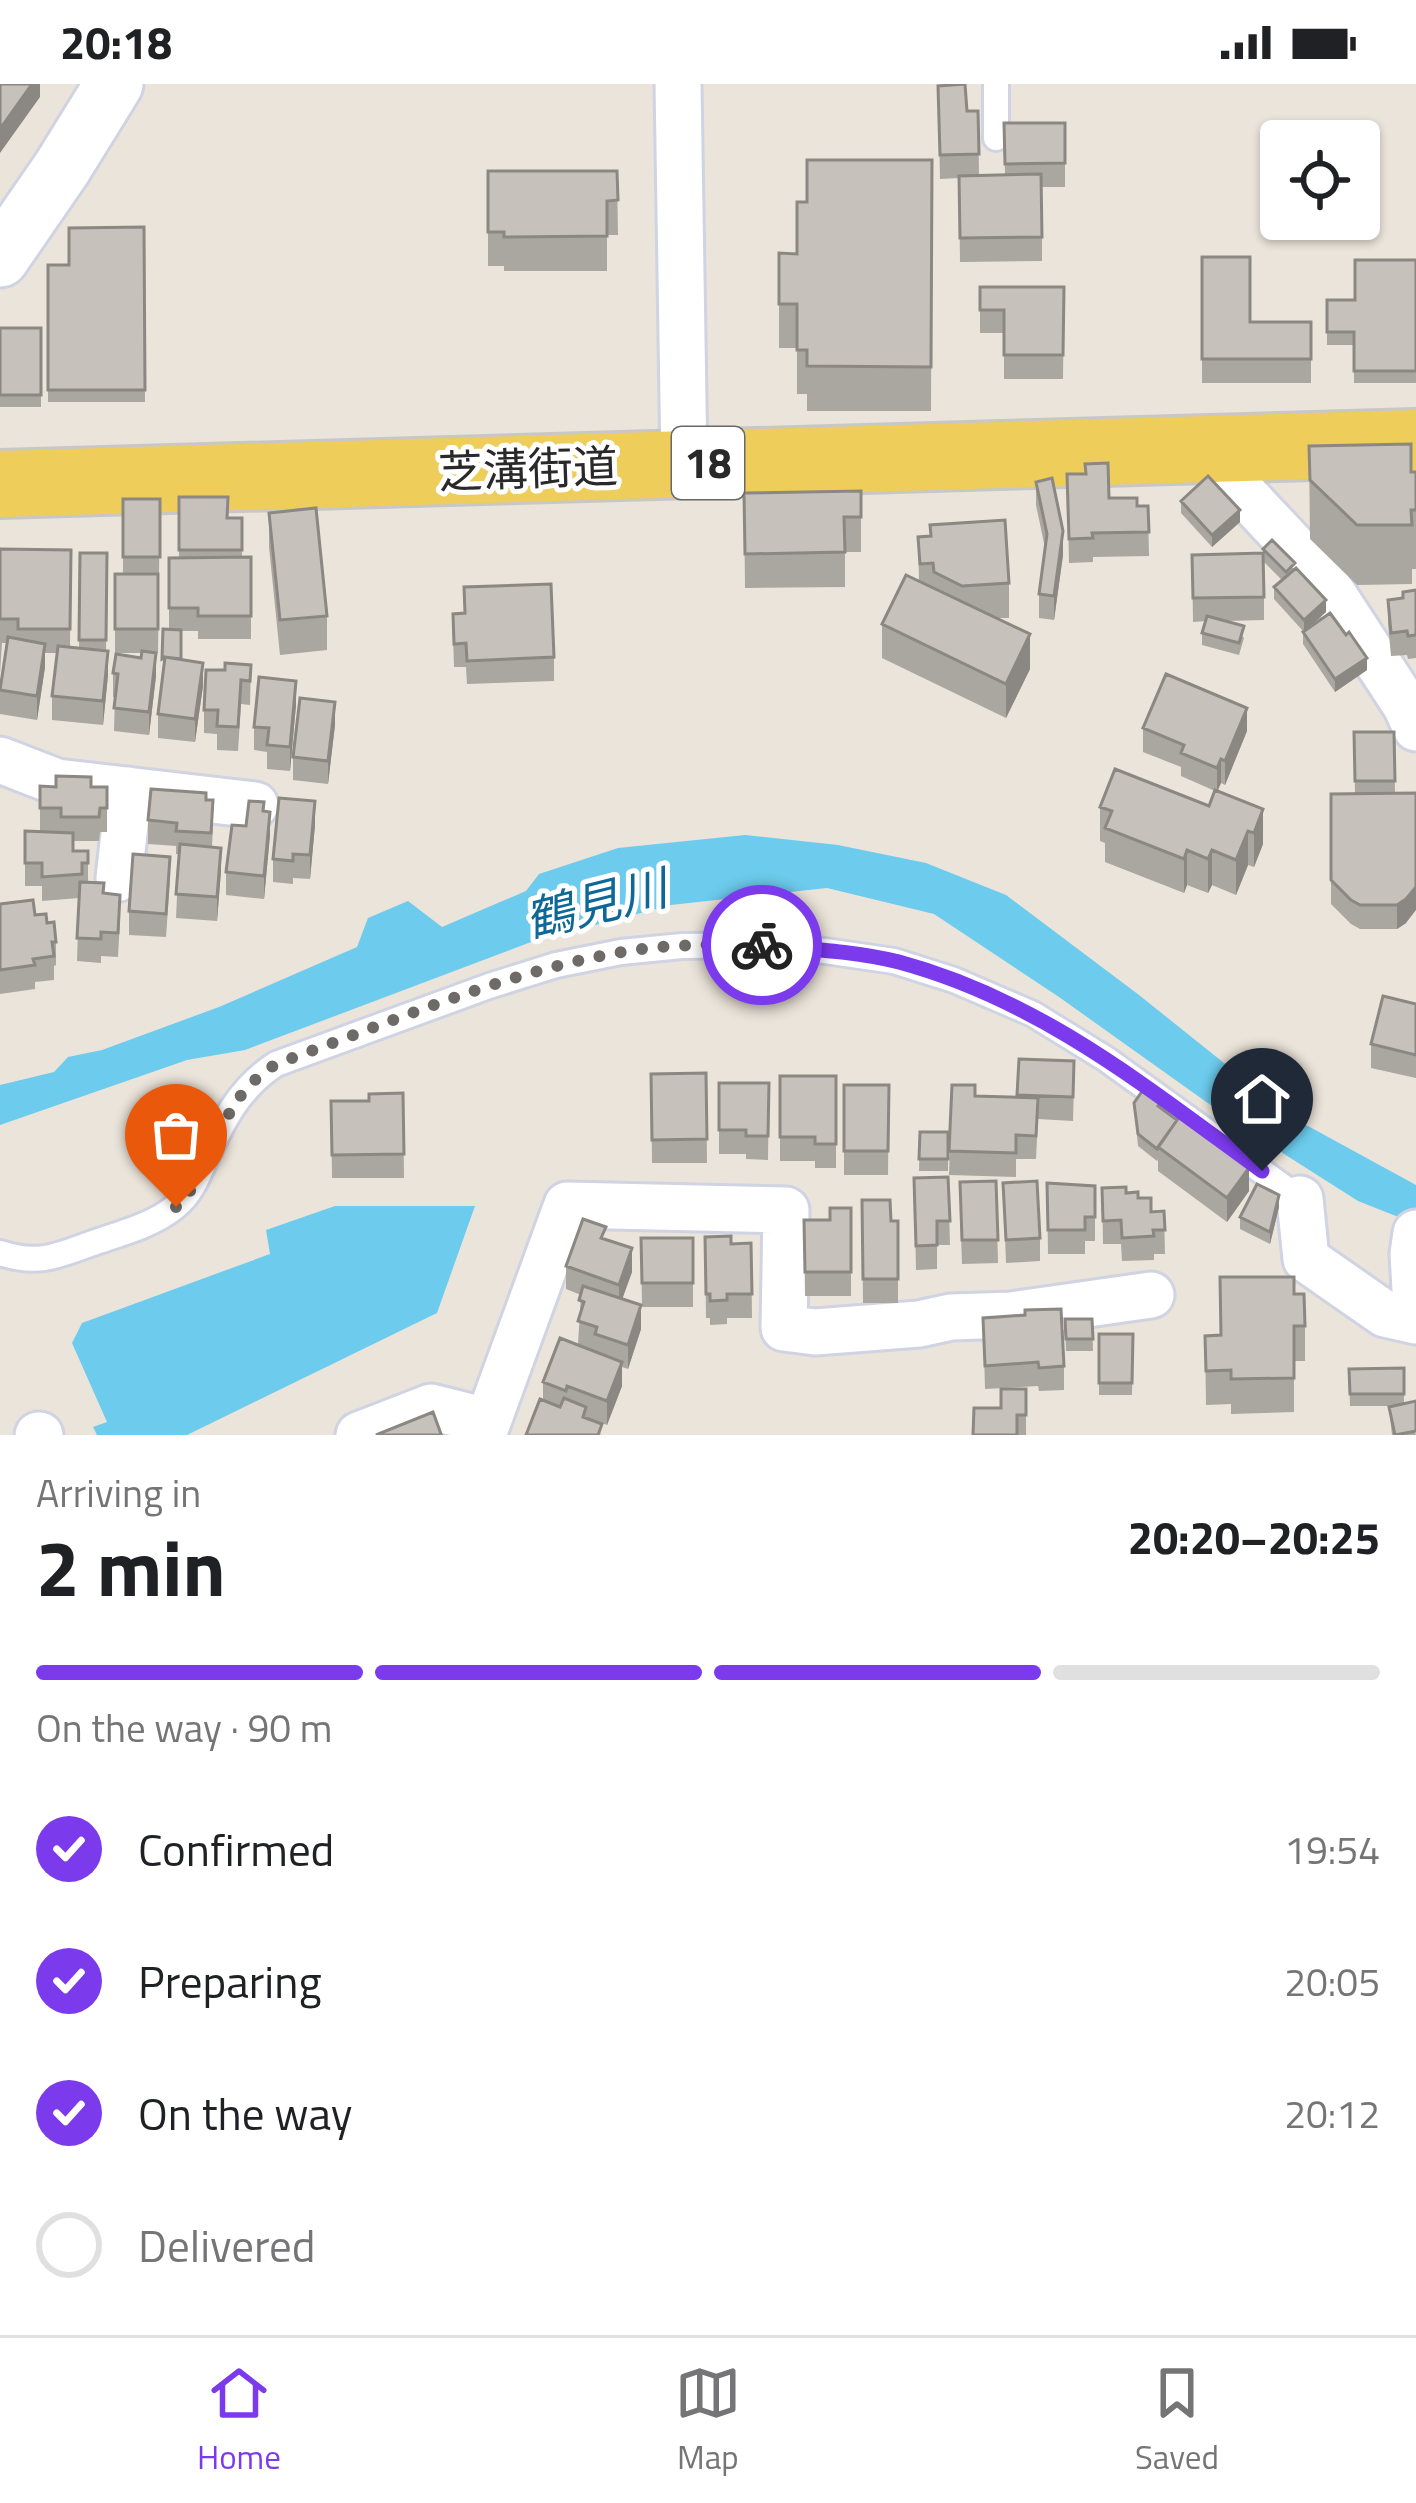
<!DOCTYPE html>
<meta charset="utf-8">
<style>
body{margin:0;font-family:"Titillium Web","Noto Sans JP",sans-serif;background:#f6f6f6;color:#202124;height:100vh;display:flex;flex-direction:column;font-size:45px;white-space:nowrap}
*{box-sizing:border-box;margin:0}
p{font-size:39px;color:#757577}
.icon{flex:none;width:66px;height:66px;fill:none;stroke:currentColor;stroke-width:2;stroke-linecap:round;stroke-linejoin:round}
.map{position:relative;height:1351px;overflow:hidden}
.details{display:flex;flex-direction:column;background:#fff;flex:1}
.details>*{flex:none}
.buttons{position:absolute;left:1260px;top:36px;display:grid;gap:24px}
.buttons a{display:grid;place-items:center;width:120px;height:120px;border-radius:12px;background:#fff;box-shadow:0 3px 9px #0004;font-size:60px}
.pin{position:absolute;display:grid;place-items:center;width:102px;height:102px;color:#fff;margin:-123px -51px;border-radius:50% 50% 50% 0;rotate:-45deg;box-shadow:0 0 12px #0007}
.pin .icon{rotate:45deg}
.courier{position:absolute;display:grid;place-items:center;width:120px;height:120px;margin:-60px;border:9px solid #7c3aed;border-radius:50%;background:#fff;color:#222;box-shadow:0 3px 15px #0007}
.summary em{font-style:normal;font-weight:700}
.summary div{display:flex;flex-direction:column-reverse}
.summary{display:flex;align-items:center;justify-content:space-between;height:204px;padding:0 36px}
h1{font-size:78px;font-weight:700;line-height:90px}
.bar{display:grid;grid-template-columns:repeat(4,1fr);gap:18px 12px;align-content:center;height:144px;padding:0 36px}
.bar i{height:15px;border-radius:9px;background:#e0e0e0}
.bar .selected{background:#7c3aed}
.bar p{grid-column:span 4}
ol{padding:0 36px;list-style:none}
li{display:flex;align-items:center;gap:36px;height:132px}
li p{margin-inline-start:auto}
li .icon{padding:12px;border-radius:50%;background:#7c3aed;color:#fff;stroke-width:4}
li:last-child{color:#757577}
li i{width:66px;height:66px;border:6px solid #e0e0e0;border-radius:50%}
.status{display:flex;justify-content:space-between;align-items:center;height:84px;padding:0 60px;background:#fff;direction:ltr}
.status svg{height:33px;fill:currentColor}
.tabs{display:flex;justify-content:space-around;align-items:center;height:168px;border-top:3px solid #e0e0e0;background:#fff;font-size:33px;color:#757577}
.tabs a{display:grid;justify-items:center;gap:6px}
.tabs .selected{color:#7c3aed}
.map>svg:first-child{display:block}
</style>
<div class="status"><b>20:18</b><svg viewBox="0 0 49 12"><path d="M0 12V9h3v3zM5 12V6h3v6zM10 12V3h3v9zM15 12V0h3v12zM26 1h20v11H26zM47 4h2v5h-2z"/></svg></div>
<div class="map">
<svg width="1416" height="1351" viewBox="0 0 1416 1351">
<rect width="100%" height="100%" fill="#ebe4da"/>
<path fill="#6dcbed" d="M745,751L838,761L926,779L1006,811L1139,911L1249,999L1266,1019L1416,1101V1140L1358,1117L1240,1042L1059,913L934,830L827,804L671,821L531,858L245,966L187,976L0,1041V1001L54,988L68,973L102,966L219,923L357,863L368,834L408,817L442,843L526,807L539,790L618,764Z
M335,1122H475L437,1229L187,1351H97L93,1343L107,1338L72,1259L82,1239L270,1170L266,1146Z"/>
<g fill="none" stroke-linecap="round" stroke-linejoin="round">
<g stroke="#cfd3e2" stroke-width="30">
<path id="service" d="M996,0V54
M0,1169C37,1181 55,1173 90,1160C118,1150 152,1142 175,1123C190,1111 198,1093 205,1076C223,1037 239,1004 276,980L489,902L556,881L621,868L682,862L758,861L825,867L894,877L954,896L1033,930L1106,975L1300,1115"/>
</g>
<g stroke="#cfd3e2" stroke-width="51">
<path id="minor" d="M678,0L684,380
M1202,365L1322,493L1406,622L1416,644
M0,676L57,698L255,721
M119,794L129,706
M1300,1115L1306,1175L1385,1230L1416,1237
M1416,1149L1413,1170L1416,1223
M38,1351H40
M359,1351L431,1323L487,1337
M483,1351L567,1121L786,1126L784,1244L815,1248L919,1240L951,1233L1011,1231L1151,1211"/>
</g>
<g stroke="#cfd3e2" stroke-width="63">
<path id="tertiary" d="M0,174L62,84L114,0"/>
</g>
<g stroke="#c7c7c7" stroke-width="72">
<path id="primary" d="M0,400L1416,359"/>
</g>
<use href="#service" stroke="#fff" stroke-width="24"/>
<use href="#minor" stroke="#fff" stroke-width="45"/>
<use href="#tertiary" stroke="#fff" stroke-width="57"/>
<use href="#primary" stroke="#efcd5b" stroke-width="66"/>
</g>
<path fill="#aaa6a0" d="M938,2L967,27H978L979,91H1005L1004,39H1065V103H1042V177L960,178L959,94L940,95Z
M932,76L931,327H807V310H797V264H779V169L797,170L807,118Z
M488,87H617L618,151H607V187H504V182H488Z
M144,143L145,318H48V181H69Z
M1202,173L1250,238H1311V299H1202Z
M1416,176V299H1354V261H1327V216H1355Z
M980,203H1064L1063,295H1004V249H980Z
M0,244H41V323H0Z
M1309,362L1416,388V485H1412V500L1357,501L1310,455Z
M1067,390L1109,414L1137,422H1148L1149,472L1093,473V478L1069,479Z
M1036,398L1063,471L1054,536L1039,534V510L1045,464L1036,421Z
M861,407V468H845V503L745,504L744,409Z
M179,413L228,434H242V473H251V555H198V547H181V576L203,602L195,658L158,654V630L163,587V545H169V474H179Z
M123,415H160L158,569H156V592L149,651L114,647L115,613H113V589L141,574L142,569H115V490H123Z
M1181,417L1240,438L1212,463L1181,429Z
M269,429L327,532V566L280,571L269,463Z
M918,453L1009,499V534H997L1030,585L1006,634L882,574V540L919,497Z
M0,465L71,466L70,563L79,564L80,469H107L106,567L108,591L103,641L52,636V612L57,569H45V583L37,636L0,630V602L7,559H2L0,590Z
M1263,465L1295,485L1326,528L1308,544L1367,586L1335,608L1303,560V547L1274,515V503L1282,496L1264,478V536L1226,537L1244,554L1239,571L1202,561V549L1206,537L1193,538L1192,471L1263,469Z
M464,503L554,573V597L467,600L466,583H454L453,553L464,529Z
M1416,506V574L1408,575L1407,571L1391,572L1388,540V516L1403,515Z
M251,581L250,621L241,620L238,667L217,666V650L204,649V626L225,586Z
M296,621L290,687L267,685V668L254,666V643Z
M335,641L328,700L293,696V673Z
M1143,644L1247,647L1225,701L1221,699L1218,707L1263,760L1254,783L1248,781L1236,811L1212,801L1208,809L1187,801L1184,809L1105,778V759L1100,757V723L1209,722L1215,707L1181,692V683L1143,668Z
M1354,648H1394L1395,709L1406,839L1397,845H1360L1351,840L1331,820V710H1355Z
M40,702L107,703V748H100L99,757H73V767H88V798L104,809L120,834L118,873L101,872V879L77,877L79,814L42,817V802H25V747L40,748Z
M206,716L213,740L212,763L221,787L217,837L176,834L179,770H176V762L148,760V736Z
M264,727L270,751L264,815L226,811V788L246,742Z
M315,741L310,795L293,794V800L273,798V775Z
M170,796L166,853L129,851V827Z
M0,820L35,831L47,839L56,858V881L54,882V896L35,898V905L0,910Z
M1416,920V994L1371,984V960Z
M1019,975L1074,1001L1073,1037L1038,1035L1036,1075H1016V1093L949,1091L952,1001L975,1013L1017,1014Z
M706,989L707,1079H652L651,990Z
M780,992H836V1084H815V1077H780Z
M719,999H769L768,1076L746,1075V1070H719Z
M844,1001H889L888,1091H844Z
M403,1009L404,1094H332L331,1017H369Z
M1134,1019L1163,1026L1224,1065L1249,1107L1227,1138L1158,1087V1075L1157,1077L1138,1062Z
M920,1048H948V1087H919Z
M948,1093L950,1161H937V1185L916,1186L914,1094Z
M996,1097L998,1179L962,1180L960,1122Z
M1003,1099L1040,1154V1177L1006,1179Z
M1047,1099L1095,1102V1157H1085V1170H1048Z
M1102,1104L1126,1109L1138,1114L1151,1128L1164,1127L1165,1170H1154V1176L1122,1177L1121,1160H1103Z
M862,1116L891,1137H898V1219H863Z
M1279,1123L1270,1160L1240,1145V1133Z
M851,1124V1212H805L804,1136H830Z
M705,1153L731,1160L751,1159L752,1234H727V1240L710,1241V1234H706Z
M641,1154H693V1223H642Z
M566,1182L632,1188L622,1215L641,1245L628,1285L622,1283V1302L607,1341L586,1333L602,1351L543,1316V1298L595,1267L578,1260L581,1211L566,1205Z
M1294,1210L1305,1242V1277H1294V1328L1231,1330V1320L1206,1321L1205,1252L1220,1251Z
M983,1234L1064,1282V1306L1039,1307L1038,1302L985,1305Z
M1065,1235H1092L1093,1267H1066Z
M1099,1250H1133L1132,1311H1099Z
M1404,1284V1319L1416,1351H1392L1389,1323L1393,1322H1350L1349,1285Z
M1026,1305V1351H973L1001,1324Z"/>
<path fill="#8b8782" d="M32,0H40V13L0,69V45Z
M1240,426V438L1212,463V451Z
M1063,447V471L1054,536V512Z
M1326,516V528L1304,548V536Z
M1030,550V585L1006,634V600Z
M45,560V583L37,636V612Z
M108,567V591L103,641V617Z
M156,569V592L149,651V628Z
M1367,574V586L1335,608V595Z
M203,579V602L195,658V635Z
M296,597V621L290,687V663Z
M335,618V641L328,700V677Z
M1247,624V647L1225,701V677Z
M1221,675V699L1217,707V684Z
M315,717V741L310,795V771Z
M1263,725V760L1254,783V749Z
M270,728V751L264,815V792Z
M1248,747V781L1236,811V776Z
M221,764V787L217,837V813Z
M1187,766V801L1184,809V775Z
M1212,766V801L1208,809V775Z
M1416,803V826L1406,839L1397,845V821Z
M1249,1084V1107L1227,1138V1114Z
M1279,1111V1123L1270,1160V1148Z
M632,1164V1188L619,1224V1201Z
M641,1221V1245L628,1285V1261Z
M622,1278V1302L607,1341V1317Z"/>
<path fill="#c6c1ba" stroke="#8b8782" stroke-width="3" d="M0,0H32L0,45Z
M965,0L967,27H978L979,70L940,71L938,2Z
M1004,39H1065V79L1005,80Z
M807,76H932L931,283L807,282V266H797V220H779V169L797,170V118H807Z
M488,87H617L618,116L607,117V152L504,153V148H488Z
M1041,90L1042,153L960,154L959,92Z
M144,143L145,306H48V181H69V144Z
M1202,173H1250V238H1311V275H1202Z
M1355,176H1416V287H1354V248H1327V216H1355Z
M980,203H1064L1063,271H1004V226H980Z
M0,244H41V311H0Z
M1411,360V388H1416V426H1411L1412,441H1357L1310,396L1309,362Z
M1108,379L1109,414H1137V422H1148L1149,448L1092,449L1093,454L1069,455L1067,390H1086L1085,380Z
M1208,392L1240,426L1212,451L1181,417Z
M1052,394L1063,447L1054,512L1039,510L1047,450L1036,398Z
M861,407V433H844L845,468L745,470L744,409Z
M179,413H228L227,434H242V466H179Z
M123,415H160V473H123Z
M316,424L327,532L280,536L269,429Z
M1005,436L1009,499L962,502L934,488L933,479L920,480L918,453L931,452L930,441Z
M1272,456L1295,479L1286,488L1263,465Z
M0,465L71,466L70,545H18V535H0Z
M80,469H107L106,556H79Z
M1263,469L1264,513L1193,514L1192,471Z
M251,473V532H198V524H169V474Z
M1296,484L1326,516L1304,536L1274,503Z
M115,490H158V545H115Z
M906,491L1030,550L1006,600L882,540Z
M551,500L554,573L467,577L466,559L454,560L453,530L465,529L464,503Z
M1416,506V551L1408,552L1407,547L1391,549L1388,516L1403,514V508Z
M1330,529L1346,551L1349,548L1367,574L1335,595L1303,548Z
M1207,532L1244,542L1239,559L1202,549Z
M163,545L181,546V575L165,573L162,575Z
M8,553L45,560L37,612L0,606Z
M58,562L108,567L103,617L52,612Z
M142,567L156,569L149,628L114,624L118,590L113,589L116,570L141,574Z
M165,573L203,579L195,635L158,630Z
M225,579L251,581L250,597L241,596L238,643L217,642L218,626H204L206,586H225Z
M1166,590L1247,624L1225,677L1221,675L1217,684L1181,669L1184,661L1143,644Z
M259,593L296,597L290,663L267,661L269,644L254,643Z
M300,614L335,618L328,677L293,673Z
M1354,648H1394L1395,697H1355Z
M1115,685L1209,722L1215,706L1263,725L1254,749L1248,747L1236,776L1212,766L1208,775L1187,766L1184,775L1105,744L1112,727L1100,723Z
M56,692L91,693V703H107V724H100L99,733H61V724H40V702L56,703Z
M151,705L206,709V716H213L211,749L176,747L177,739L148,736Z
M1416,709V803L1406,815L1397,821H1360L1351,816L1331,796V710Z
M279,714L315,717L310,771L293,770V777L273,775Z
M249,717L264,718L263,727L270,728L264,792L226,788L232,741L246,742Z
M25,747L73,749V767H88V779H82V790L42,793V779H25Z
M180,760L221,764L217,813L176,810Z
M133,770L170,773L166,830L129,827Z
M80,798L104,799L103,809L120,811L118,849L101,848V855L77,854Z
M33,816L35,831L46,830L47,839L54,838L56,858H52L54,872L33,875L35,881L0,886V820Z
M1383,912L1416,920V971L1371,960Z
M1019,975L1074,977L1073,1013L1017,1011Z
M706,989L707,1055L652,1056L651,990Z
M780,992H836V1060H815V1053H780Z
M719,999H769L768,1052H746V1046H719Z
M844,1001H889L888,1067H844Z
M952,1001H975V1012L1038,1014L1036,1052L1016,1051V1069L949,1067Z
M1145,1003L1163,1016L1158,1022L1177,1036L1157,1065L1138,1050L1134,1019Z
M403,1009L404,1070L332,1071L331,1017H369V1010Z
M1182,1029L1224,1060L1222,1063L1249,1084L1227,1114L1158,1063Z
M920,1048H948V1075H919Z
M948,1093L950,1137H937V1161L916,1162L914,1094Z
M996,1097L998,1156H962L960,1098Z
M1037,1097L1040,1154L1006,1156L1003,1099Z
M1047,1099L1095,1102V1133H1085V1146H1048Z
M1257,1100L1279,1111L1270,1148L1240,1133Z
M1126,1103V1109L1138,1108V1114H1151V1128L1164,1127L1165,1146H1153L1154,1152L1122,1154L1121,1136L1103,1137L1102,1104Z
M862,1116H890L891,1137H898V1195H863Z
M830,1124H851V1188H805L804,1136H830Z
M583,1135L606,1143L601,1154L632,1164L619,1201L566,1182Z
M731,1152V1160L751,1159L752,1210H727V1216L710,1217V1210H706L705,1153Z
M641,1154H693V1199H642Z
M1220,1193H1294V1210H1304L1305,1242H1294V1294L1231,1295V1286L1206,1287L1205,1252L1221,1251Z
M583,1202L641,1221L628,1261L595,1250L597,1243L578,1237L584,1218L579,1216Z
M1061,1225L1064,1282L1039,1284L1038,1278L985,1282L983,1234L1025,1231V1226Z
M1065,1235H1092L1093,1255H1066Z
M1099,1250H1133L1132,1299H1099Z
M560,1254L622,1278L607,1317L567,1302L566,1307L543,1298Z
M1404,1284V1310H1350L1349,1285Z
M1001,1305H1026V1331H1017V1351H973L974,1324H1001Z
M564,1314L586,1323L583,1333L602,1340L598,1351H526L540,1315L560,1323Z
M1416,1317V1347L1395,1351L1389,1323Z
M433,1328L441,1350L439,1351H376Z"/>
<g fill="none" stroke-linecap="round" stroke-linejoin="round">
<path stroke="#6d6a67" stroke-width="12" stroke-dasharray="0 21.6" d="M176,1123C182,1115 190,1108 195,1100C224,1052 223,1014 276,980C387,940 499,890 616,869C663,860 714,860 762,861"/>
<path stroke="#7c3aed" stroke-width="15" d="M762,861C807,865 855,867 899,878C1040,916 1146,1003 1262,1087"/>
</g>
<g text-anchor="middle" stroke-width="10" stroke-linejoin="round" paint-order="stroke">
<rect fill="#fff" stroke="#696969" stroke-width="3" x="672" y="343" width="72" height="72" rx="9"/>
<g font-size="42" font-weight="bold" fill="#292929">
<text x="708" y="394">18</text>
</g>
<g font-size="45" fill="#292929" stroke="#fff">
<text transform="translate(528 385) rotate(-2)" y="16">芝溝街道</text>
</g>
<g font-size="48" font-style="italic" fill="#0e6897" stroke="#fff">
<text transform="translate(596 820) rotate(-14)" y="17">鶴見川</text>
</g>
</g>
</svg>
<div class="buttons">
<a><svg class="icon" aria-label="locate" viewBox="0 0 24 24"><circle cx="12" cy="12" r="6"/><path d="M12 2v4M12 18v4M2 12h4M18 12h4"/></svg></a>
</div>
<div class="pin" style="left:176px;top:1123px;background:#ea580c"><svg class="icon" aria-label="bag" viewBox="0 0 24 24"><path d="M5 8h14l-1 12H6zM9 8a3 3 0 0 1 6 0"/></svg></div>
<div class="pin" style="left:1262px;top:1087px;background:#1f2937"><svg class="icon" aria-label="home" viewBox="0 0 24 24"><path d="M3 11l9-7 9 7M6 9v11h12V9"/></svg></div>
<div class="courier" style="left:762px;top:861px"><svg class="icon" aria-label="bike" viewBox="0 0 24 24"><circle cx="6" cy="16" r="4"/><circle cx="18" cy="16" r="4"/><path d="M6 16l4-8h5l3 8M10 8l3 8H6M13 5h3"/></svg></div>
</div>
<section class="details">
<div class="summary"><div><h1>2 min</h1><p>Arriving in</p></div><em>20:20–20:25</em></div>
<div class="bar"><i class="selected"></i><i class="selected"></i><i class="selected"></i><i></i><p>On the way · 90 m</p></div>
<ol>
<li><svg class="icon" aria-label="check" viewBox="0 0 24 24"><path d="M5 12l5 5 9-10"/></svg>Confirmed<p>19:54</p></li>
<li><svg class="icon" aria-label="check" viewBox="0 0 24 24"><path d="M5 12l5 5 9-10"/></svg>Preparing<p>20:05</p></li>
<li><svg class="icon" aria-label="check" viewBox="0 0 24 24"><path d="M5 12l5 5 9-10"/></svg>On the way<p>20:12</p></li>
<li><i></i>Delivered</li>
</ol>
</section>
<nav class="tabs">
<a class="selected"><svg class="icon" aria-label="home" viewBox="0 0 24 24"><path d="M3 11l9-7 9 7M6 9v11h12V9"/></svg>Home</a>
<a><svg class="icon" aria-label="map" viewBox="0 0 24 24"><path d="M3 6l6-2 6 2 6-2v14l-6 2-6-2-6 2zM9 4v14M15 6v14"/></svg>Map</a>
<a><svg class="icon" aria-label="saved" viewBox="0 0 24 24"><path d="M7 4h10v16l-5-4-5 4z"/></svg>Saved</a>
</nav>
